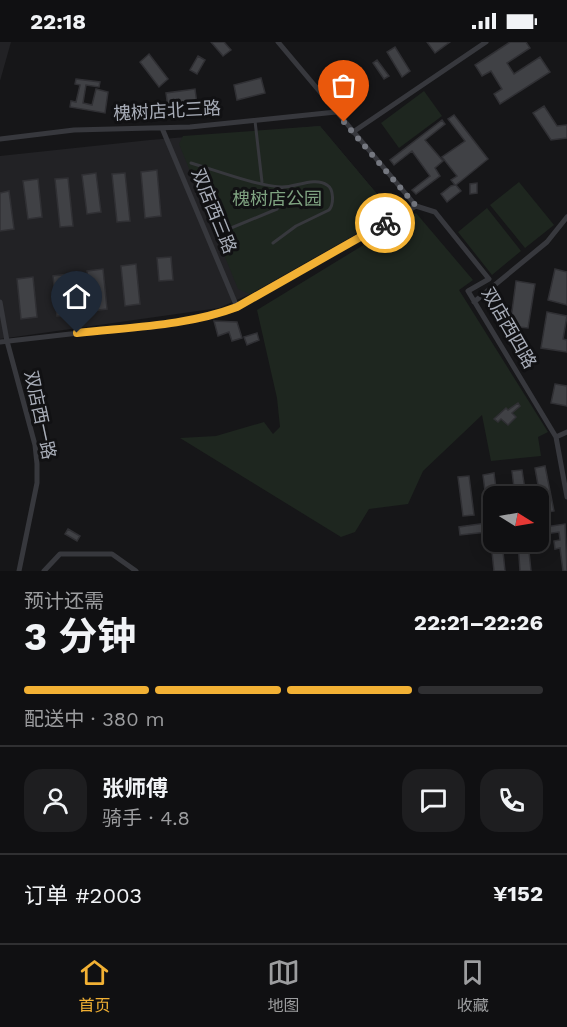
<!DOCTYPE html>
<html lang="zh">
<meta charset="utf-8">
<style>
body{margin:0;font-family:"Work Sans","Noto Sans SC",sans-serif;background:#1e1e20;color:#f1f3f6;height:100vh;display:flex;flex-direction:column;font-size:22px;white-space:nowrap}
*{box-sizing:border-box;margin:0}
p{font-size:20px;color:#9c9d9f}
.icon{flex:none;width:33px;height:33px;fill:none;stroke:currentColor;stroke-width:2;stroke-linecap:round;stroke-linejoin:round}
.map{position:relative;height:529px;overflow:hidden}
.drawer{display:flex;flex-direction:column;background:#101012;flex:1}
.drawer>*{flex:none}
.needle{width:39px;rotate:101deg}
.controls{position:absolute;left:483px;top:444px;display:grid;gap:12px}
.controls a{display:grid;place-items:center;width:66px;height:66px;border-radius:12px;background:#101012;box-shadow:0 3px 15px #0003,0 0 0 2px #303032;font-size:30px}
.pin{position:absolute;display:grid;place-items:center;width:51px;height:51px;color:#fff;margin:-62px -26px;border-radius:50% 50% 50% 0;rotate:-45deg;box-shadow:0 0 6px #0007}
.pin .icon{rotate:45deg}
.courier{position:absolute;display:grid;place-items:center;width:60px;height:60px;margin:-30px;border:4px solid #f2b134;border-radius:50%;background:#fff;color:#222;box-shadow:0 2px 8px #0007}
.summary em{font-style:normal;font-weight:700}
.summary div{display:flex;flex-direction:column-reverse}
.summary{display:flex;align-items:center;justify-content:space-between;height:102px;padding:0 24px}
h1{font-size:39px;font-weight:700;line-height:45px}
.bar{display:grid;grid-template-columns:repeat(4,1fr);gap:9px 6px;align-content:center;height:72px;padding:0 24px}
.bar i{height:8px;border-radius:4px;background:#303032}
.bar .on{background:#f2b134}
.bar p{grid-column:span 4}
.line{display:flex;align-items:center;gap:15px;padding:0 24px;border-top:2px solid #303032}
.line div{flex:1}
.round{display:grid;place-items:center;flex:none;width:63px;height:63px;border-radius:18px;background:#1e1e20}
.status{display:flex;justify-content:space-between;align-items:center;height:42px;padding:0 30px;background:#101012;direction:ltr}
.status svg{height:16px;fill:currentColor}
.menu{display:flex;justify-content:space-around;align-items:center;height:84px;border-top:2px solid #303032;background:#101012;font-size:16px;color:#9c9d9f}
.menu a{display:grid;justify-items:center;gap:3px}
.menu .on{color:#f2b134}
.map>svg:first-child{display:block}
</style>
<div class="status"><b>22:18</b><svg viewBox="0 0 49 12"><path d="M0 12V9h3v3zM5 12V6h3v6zM10 12V3h3v9zM15 12V0h3v12zM26 1h20v11H26zM47 4h2v5h-2z"/></svg></div>
<div class="map">
<svg width="567" height="529" viewBox="0 0 567 529">
<rect width="100%" height="100%" fill="#161618"/>
<path fill="#222225" d="M0,0H11L0,39Z
M320,84L393,171L250,252L219,266L0,297V114L150,98Z"/>
<path fill="#1e261f" d="M424,49L442,74L399,106L381,81Z
M320,84L393,171L250,252L238,247L179,102L183,94Z
M519,140L554,183L525,206L490,163Z
M487,166L521,209L492,233L458,190Z
M416,171L473,238L459,248L548,390L538,395L541,414L491,419L482,373L423,429L408,462L369,467L355,490L341,495L180,396L216,394L264,380L273,392L280,385L277,356L257,268Z"/>
<path fill="#404145" stroke="#303034" stroke-width="1.5" d="M211,0H224L231,8L223,14Z
M427,0H450L435,11Z
M510,0H526L530,6L507,21L514,32L540,15L550,30L500,62L494,52L502,47L491,29L482,34L475,23Z
M395,5L410,29L402,35L387,10Z
M149,12L168,37L159,45L140,20Z
M198,14L205,18L197,32L190,28Z
M377,18L389,34L384,37L373,21Z
M261,36L265,51L237,58L234,43Z
M76,37L100,40L99,45L86,43L83,61L92,63L96,47L108,50L105,71L70,65L71,59L76,60L80,43L75,42Z
M346,43L357,57L351,62L340,47Z
M195,47L197,62L168,66L166,51Z
M544,64L557,84L567,83V96L551,98L533,71Z
M454,73L488,117L456,143L461,149L447,160L441,152L451,144L455,143L451,138L457,134L442,115L465,99L448,77Z
M442,78L445,82L425,98L443,119L435,126L440,134L416,152L412,148L430,134L412,109L394,123L390,118Z
M157,128L161,174L145,176L141,130Z
M96,131L101,170L87,172L82,133Z
M125,131L130,179L117,180L112,132Z
M68,136L73,184L60,185L55,137Z
M38,137L42,175L28,177L23,139Z
M477,141V151L470,152V142Z
M9,149L14,187L0,189V151Z
M171,215L173,238L159,239L157,216Z
M136,222L140,262L125,264L121,224Z
M103,227L107,267L91,269L87,229Z
M555,227L567,230V263L548,258Z
M68,232L72,273L57,274L53,234Z
M33,235L37,275L21,277L17,237Z
M516,239L535,242L528,286L510,284Z
M547,270L567,274L563,297L567,298V310L541,306Z
M214,279L237,280L242,296L232,299L229,290L218,294Z
M257,291L259,298L247,303L244,295Z
M555,342L567,344V364L551,361Z
M518,361L520,364L512,371L516,375L508,383L501,377L498,380L494,377L506,366L508,368Z
M545,424L554,469L543,471L535,426Z
M522,428L526,454H515L512,429Z
M494,431L497,454H494V471L488,472L483,433Z
M469,434L474,473L463,474L458,435Z
M486,481L487,490L460,493L459,485Z
M565,482L567,529H563L560,506L555,507L554,499L560,498L559,490L538,493V486Z
M68,487L80,494L77,499L65,492Z
M491,500H502L505,529H494Z
M518,500H528L531,529H520Z"/>
<g fill="none" stroke-linecap="round" stroke-linejoin="round">
<path stroke="#37383d" stroke-width="3" d="M255,79L262,140
M191,121C218,129 254,143 281,145C294,146 315,134 327,143C334,147 334,162 329,168L296,184L273,201
M219,191L277,167L280,161L282,146"/>
<path stroke="#37383d" stroke-width="5" d="M278,0L416,164L435,170L489,237L468,249L556,395L567,455
M162,86L237,265
M353,90L486,0
M0,97L74,88L190,85L336,70
M0,260L7,299L35,403L37,422V441L19,529
M474,260L547,200L567,175
M0,300L193,278L217,273L237,265L416,164
M556,395L567,390
M44,529L60,512H112L136,529"/>
</g>
<g fill="none" stroke-linecap="round" stroke-linejoin="round">
<path stroke="#757880" stroke-width="6" stroke-dasharray="0 10.8" d="M344,80L416,164L385,181"/>
<path stroke="#f2b134" stroke-width="8" d="M77,291C130,285 187,284 237,265L385,181"/>
</g>
<g text-anchor="middle" stroke-width="6" stroke-linejoin="round" paint-order="stroke">
<g font-size="18" fill="#a8adb8" stroke="#111113">
<text transform="translate(167 69) rotate(-3)" y="6">槐树店北三路</text>
<text transform="translate(214 169) rotate(68)" y="6">双店西三路</text>
<text transform="translate(509 286) rotate(60)" y="6">双店西四路</text>
<text transform="translate(40 373) rotate(78)" y="6">双店西一路</text>
</g>
<g font-size="18" fill="#7fa381" stroke="#111113">
<text x="277" y="163">槐树店公园</text>
</g>
</g>
</svg>
<div class="controls">
<a><svg class="needle" viewBox="-14 -14 28 28"><path d="M0-13l5 13h-10z" fill="#e53935"/><path d="M0 13l5-13h-10z" fill="#9c9d9f"/></svg></a>
</div>
<div class="pin" style="left:344px;top:80px;background:#ea580c"><svg class="icon" aria-label="bag" viewBox="0 0 24 24"><path d="M5 8h14l-1 12H6zM9 8a3 3 0 0 1 6 0"/></svg></div>
<div class="pin" style="left:77px;top:291px;background:#1f2937"><svg class="icon" aria-label="home" viewBox="0 0 24 24"><path d="M3 11l9-7 9 7M6 9v11h12V9"/></svg></div>
<div class="courier" style="left:385px;top:181px"><svg class="icon" aria-label="bike" viewBox="0 0 24 24"><circle cx="6" cy="16" r="4"/><circle cx="18" cy="16" r="4"/><path d="M6 16l4-8h5l3 8M10 8l3 8H6M13 5h3"/></svg></div>
</div>
<section class="drawer">
<div class="summary"><div><h1>3 分钟</h1><p>预计还需</p></div><em>22:21–22:26</em></div>
<div class="bar"><i class="on"></i><i class="on"></i><i class="on"></i><i></i><p>配送中 · 380 m</p></div>
<div class="line" style="height:108px"><a class="round"><svg class="icon" aria-label="person" viewBox="0 0 24 24"><circle cx="12" cy="8" r="4"/><path d="M4 21q1-7 8-7t8 7"/></svg></a><div><b>张师傅</b><p>骑手 · 4.8</p></div><a class="round"><svg class="icon" aria-label="chat" viewBox="0 0 24 24"><path d="M4 5h16v11H9l-5 4z"/></svg></a><a class="round"><svg class="icon" aria-label="phone" viewBox="0 0 24 24"><path d="M5 4h4l2 5-3 2q2 4 5 5l2-3 5 2v4C11 20 4 13 5 4z"/></svg></a></div>
<div class="line" style="height:78px"><div>订单 #2003</div><b>¥152</b></div>
</section>
<nav class="menu">
<a class="on"><svg class="icon" aria-label="home" viewBox="0 0 24 24"><path d="M3 11l9-7 9 7M6 9v11h12V9"/></svg>首页</a>
<a><svg class="icon" aria-label="map" viewBox="0 0 24 24"><path d="M3 6l6-2 6 2 6-2v14l-6 2-6-2-6 2zM9 4v14M15 6v14"/></svg>地图</a>
<a><svg class="icon" aria-label="saved" viewBox="0 0 24 24"><path d="M7 4h10v16l-5-4-5 4z"/></svg>收藏</a>
</nav>
